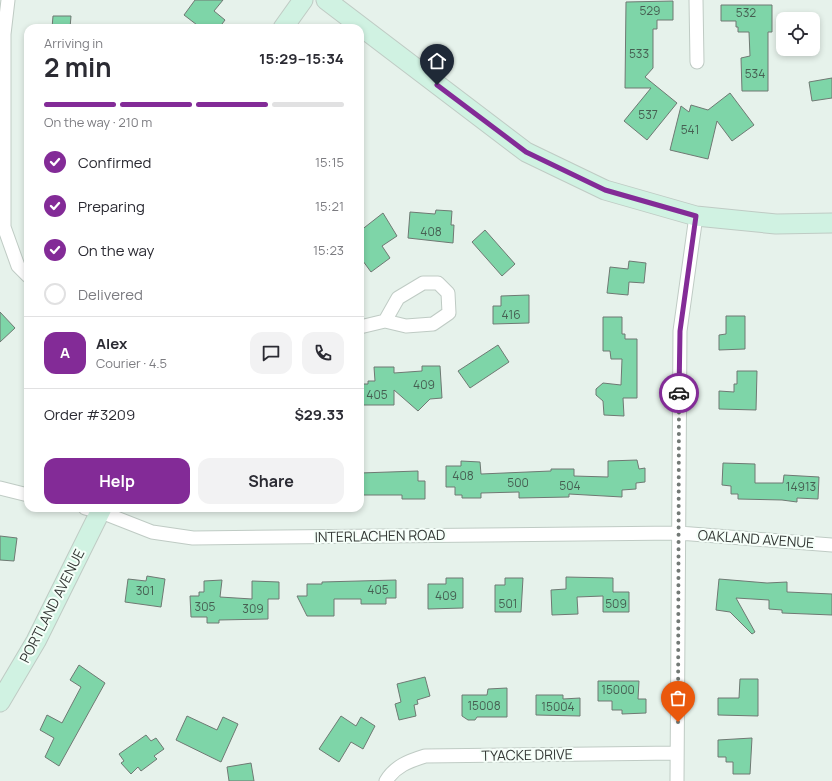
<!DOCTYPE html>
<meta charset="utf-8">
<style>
body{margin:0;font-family:Manrope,sans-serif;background:#f2f2f3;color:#2b2b33;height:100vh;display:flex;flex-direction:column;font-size:15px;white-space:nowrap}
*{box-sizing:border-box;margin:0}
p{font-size:13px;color:#7c7c81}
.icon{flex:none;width:22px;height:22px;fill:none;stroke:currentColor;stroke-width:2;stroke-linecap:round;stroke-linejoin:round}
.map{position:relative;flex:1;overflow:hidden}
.drawer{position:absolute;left:24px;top:24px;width:340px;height:488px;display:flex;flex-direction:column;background:#fff;border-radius:12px;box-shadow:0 2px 6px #0003}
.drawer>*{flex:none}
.buttons{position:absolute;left:776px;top:12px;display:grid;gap:8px}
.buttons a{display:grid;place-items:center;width:44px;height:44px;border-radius:8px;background:#fff;box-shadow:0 2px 6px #0003;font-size:20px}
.pin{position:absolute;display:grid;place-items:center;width:34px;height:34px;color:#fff;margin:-41px -17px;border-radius:50% 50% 50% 0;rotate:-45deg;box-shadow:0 0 4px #0007}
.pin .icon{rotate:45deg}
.courier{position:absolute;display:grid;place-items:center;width:40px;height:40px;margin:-20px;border:3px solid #832b97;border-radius:50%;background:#fff;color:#222;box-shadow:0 1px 5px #0007}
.headline em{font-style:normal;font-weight:700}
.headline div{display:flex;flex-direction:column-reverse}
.headline{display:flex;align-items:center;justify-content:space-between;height:68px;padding:0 20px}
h1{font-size:26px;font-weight:700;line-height:30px}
.bar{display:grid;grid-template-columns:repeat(4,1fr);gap:6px 4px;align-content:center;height:48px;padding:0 20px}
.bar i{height:5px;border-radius:3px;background:#e1e1e2}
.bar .on{background:#832b97}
.bar p{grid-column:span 4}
.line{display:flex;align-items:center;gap:10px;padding:0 20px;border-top:1px solid #e1e1e2}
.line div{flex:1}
.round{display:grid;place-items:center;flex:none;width:42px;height:42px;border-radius:12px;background:#f2f2f3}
ol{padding:0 20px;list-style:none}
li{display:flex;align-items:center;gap:12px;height:44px}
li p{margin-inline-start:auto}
li .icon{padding:4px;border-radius:50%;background:#832b97;color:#fff;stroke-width:4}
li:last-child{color:#7c7c81}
li i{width:22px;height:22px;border:2px solid #e1e1e2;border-radius:50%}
.primary-button{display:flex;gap:8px;margin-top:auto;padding:8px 20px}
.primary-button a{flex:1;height:46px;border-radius:12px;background:#832b97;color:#fff;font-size:16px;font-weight:700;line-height:46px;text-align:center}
.primary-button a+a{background:#f2f2f3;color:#2b2b33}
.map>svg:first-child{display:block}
</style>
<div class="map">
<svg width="832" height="781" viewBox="0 0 832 781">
<rect width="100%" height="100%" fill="#e6f2eb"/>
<path fill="#7ed5a8" stroke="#6f7973" d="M195,0H223L214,11L225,20L219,28H201L184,15Z
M673,1V20H657V29H653V68L645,77L677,103L647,140L624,121L651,88H625L626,2Z
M721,5H772V32H768V91H742L741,58L750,56L749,32H738V27H736V21H721Z
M53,16H71L70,28H52Z
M832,78V98L812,101L809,82Z
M730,93L754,125L732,141L717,121L708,159L670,150L681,106L689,112L691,105L708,110Z
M436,210L452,211L451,225H454L453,243L408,238L410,212L435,214Z
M383,213L397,236L382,246L390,258L371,272L360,257V231Z
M485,230L515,264L502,276L472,242Z
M629,261L646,263L644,283L629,282L628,295L607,293L610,267L628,269Z
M529,295V323L493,324V306H501V296Z
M0,312L15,328L0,342Z
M726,316H745V349L719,350V335L726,334Z
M603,317H622V334H625V339H637V398H623L624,416L604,415L603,401L596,395V389L603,383L621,385L622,359H611L610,351H603Z
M498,345L509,362L470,388L458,371Z
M422,366H440L442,398L430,399L418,411L394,390V405H360V384H368V381H375L374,367H394V373L422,371Z
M737,371H757L756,410L719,409V391L734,392V384H737Z
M637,460L639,469L645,468V482L636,483V489L622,490V497L569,494V497L519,498V492L481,493V498H462V495H455V487H446V466H461V461L480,462L481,474L551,471V469H574V476L608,477V461Z
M723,463L755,464V483H783L784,475L819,477L818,499L797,498V502L782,500L738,499V494H731V486L722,485Z
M418,471V481H425V499H402V495H360V473Z
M0,536L17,538L14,561L0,560Z
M147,576L165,579L161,607L125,602L128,579L146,581Z
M566,577L613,578V592H629V612H603V596L577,597L578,614L552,615L551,590L566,589Z
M446,578H463V608L428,609V584H446Z
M505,578H523L521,612H495V585H505Z
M719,579L767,583L787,582V592L832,594V615L782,613V610L769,609V600L736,598L755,632L752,634L730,612L716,610Z
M222,580L220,597L252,599V581L279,582V599H268V619L219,620V623H207V617H191L190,596H199V592H204V581Z
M396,580V598H386V604H361V599H334V616H307L297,596H307V584H322V582Z
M79,665L105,683L59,766L45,757L54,738L40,730L47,715L62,723L81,687L70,680Z
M425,677L430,696L417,700L418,704L414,705L416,716L399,720L395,704L401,702L397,684Z
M740,679H758V716L718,715V698H739Z
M598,681H639L638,699H646V713L622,714V710H612V701H598Z
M507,688V717H477L475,720H468L462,716V695H487L488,689Z
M536,695H563V699L580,698V716L536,715Z
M187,716L217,730L223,717L238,724L221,762L176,740Z
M341,716L356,726L361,717L375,726L363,749L351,742L339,762L319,749Z
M146,735L151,741L156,738L164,749L154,756L157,759L141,771L138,767L131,774L121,763L124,761L119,754Z
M752,738L750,774H733V762H726V757H718V740Z
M251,763L254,781H229L227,767Z"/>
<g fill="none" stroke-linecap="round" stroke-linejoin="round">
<g stroke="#bfcbc4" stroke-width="15">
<path id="street" d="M8,0L4,34V227L18,266L28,276
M696,0L697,62
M360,327L385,321L406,326L433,324L449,313L448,293L438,283H423L398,298L385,321
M0,488L28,495
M85,508L101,512L152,532L193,538L679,533L832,545
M386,781C395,766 409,761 425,756L677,753
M677,781L680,331L696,216"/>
</g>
<g stroke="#bfcbc4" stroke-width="21">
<path id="secondary" d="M326,0L526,152L605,190L696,216L776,224L832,223
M283,28L303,0
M0,702L36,641L102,508"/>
</g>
<use href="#street" stroke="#fff" stroke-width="13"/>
<use href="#secondary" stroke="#d0f2e2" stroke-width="19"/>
</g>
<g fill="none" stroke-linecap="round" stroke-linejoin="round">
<path stroke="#727975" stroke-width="4" stroke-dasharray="0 7.2" d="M678,722L679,393"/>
<path stroke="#832b97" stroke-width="5" d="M437,85L526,152L605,190L696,216L680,331L679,393"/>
</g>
<g text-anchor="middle" stroke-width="4" stroke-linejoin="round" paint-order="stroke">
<g font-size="12" fill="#465f52">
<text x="650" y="15">529</text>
<text x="746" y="17">532</text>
<text x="639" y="58">533</text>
<text x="755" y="78">534</text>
<text x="648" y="119">537</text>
<text x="690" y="134">541</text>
<text x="431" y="236">408</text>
<text x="511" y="319">416</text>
<text x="424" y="389">409</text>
<text x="377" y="399">405</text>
<text x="463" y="480">408</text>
<text x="518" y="487">500</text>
<text x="570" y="490">504</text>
<text x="801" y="491">14913</text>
<text x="378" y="594">405</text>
<text x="145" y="595">301</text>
<text x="446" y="600">409</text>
<text x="508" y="608">501</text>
<text x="616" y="608">509</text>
<text x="205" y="611">305</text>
<text x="253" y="613">309</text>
<text x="618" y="694">15000</text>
<text x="484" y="710">15008</text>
<text x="558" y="711">15004</text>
</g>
<g font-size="14" fill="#343835" stroke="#f5fff9">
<text transform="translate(380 536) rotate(-1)" y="5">INTERLACHEN ROAD</text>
<text transform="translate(756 539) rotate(4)" y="5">OAKLAND AVENUE</text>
<text transform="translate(52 606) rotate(-63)" y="5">PORTLAND AVENUE</text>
<text transform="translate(527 755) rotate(-1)" y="5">TYACKE DRIVE</text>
</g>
</g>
</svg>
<div class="buttons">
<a><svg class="icon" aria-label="locate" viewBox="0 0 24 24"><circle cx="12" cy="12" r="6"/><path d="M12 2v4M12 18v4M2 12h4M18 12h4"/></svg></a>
</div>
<div class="pin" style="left:678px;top:722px;background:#ea580c"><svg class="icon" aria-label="bag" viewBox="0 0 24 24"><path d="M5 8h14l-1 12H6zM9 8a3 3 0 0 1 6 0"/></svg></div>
<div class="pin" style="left:437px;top:85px;background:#1f2937"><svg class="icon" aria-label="home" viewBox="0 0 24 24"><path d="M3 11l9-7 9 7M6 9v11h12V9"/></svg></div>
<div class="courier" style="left:679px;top:393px"><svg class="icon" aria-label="car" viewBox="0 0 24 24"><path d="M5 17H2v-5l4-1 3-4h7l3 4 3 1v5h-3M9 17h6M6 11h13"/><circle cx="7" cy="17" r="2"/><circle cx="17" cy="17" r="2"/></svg></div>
<section class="drawer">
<div class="headline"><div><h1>2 min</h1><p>Arriving in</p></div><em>15:29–15:34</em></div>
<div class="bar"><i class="on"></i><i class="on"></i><i class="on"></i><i></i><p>On the way · 210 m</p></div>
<ol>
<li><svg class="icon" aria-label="check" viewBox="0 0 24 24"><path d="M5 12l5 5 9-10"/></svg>Confirmed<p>15:15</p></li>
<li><svg class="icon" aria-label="check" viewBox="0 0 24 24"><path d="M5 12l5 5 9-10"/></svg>Preparing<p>15:21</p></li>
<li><svg class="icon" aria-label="check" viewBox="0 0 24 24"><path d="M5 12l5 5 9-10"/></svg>On the way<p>15:23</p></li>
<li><i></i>Delivered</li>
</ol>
<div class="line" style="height:72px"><b class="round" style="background:#832b97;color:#fff">A</b><div><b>Alex</b><p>Courier · 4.5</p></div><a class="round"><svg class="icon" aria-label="chat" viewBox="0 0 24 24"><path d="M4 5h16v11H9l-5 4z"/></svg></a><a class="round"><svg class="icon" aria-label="phone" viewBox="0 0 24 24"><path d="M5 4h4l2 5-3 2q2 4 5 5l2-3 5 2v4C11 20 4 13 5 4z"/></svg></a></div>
<div class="line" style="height:52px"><div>Order #3209</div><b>$29.33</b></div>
<div class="primary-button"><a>Help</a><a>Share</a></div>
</section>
</div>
